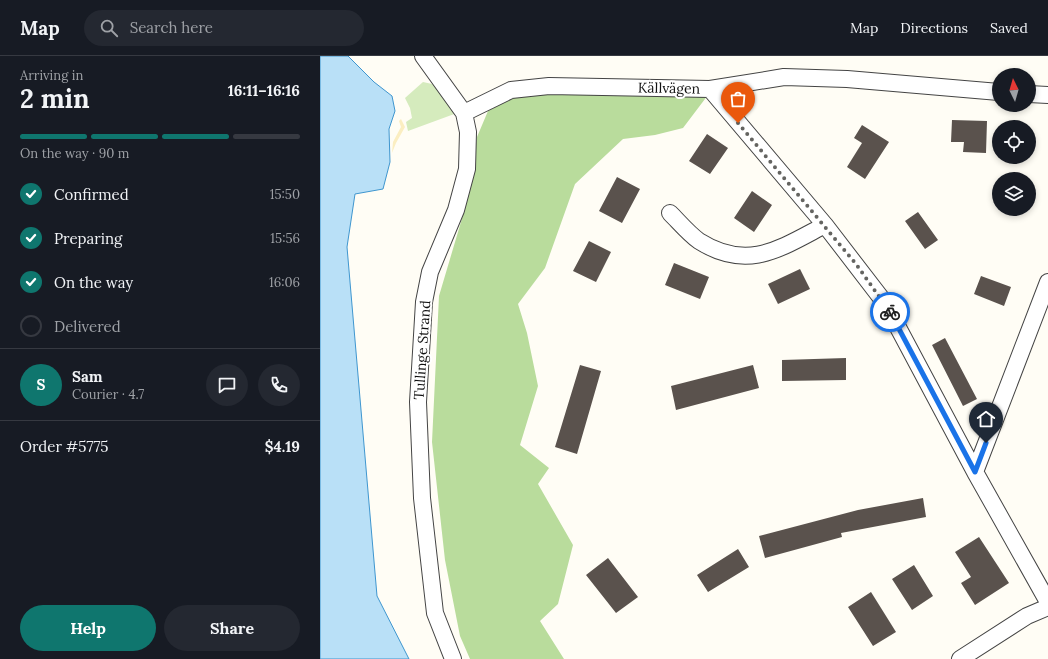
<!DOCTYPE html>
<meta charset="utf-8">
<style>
body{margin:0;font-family:Lora,serif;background:#242831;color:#f1f3f6;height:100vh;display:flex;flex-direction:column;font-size:15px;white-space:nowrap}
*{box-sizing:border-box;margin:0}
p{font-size:13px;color:#9ea1a6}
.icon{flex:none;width:22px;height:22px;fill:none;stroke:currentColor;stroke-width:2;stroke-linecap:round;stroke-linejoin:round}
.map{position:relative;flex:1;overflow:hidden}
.panel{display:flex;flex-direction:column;background:#171b24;width:320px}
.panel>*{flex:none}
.needle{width:26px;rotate:355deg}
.buttons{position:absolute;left:672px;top:12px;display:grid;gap:8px}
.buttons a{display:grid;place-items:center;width:44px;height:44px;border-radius:50%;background:#171b24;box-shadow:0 2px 6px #0003;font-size:20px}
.pin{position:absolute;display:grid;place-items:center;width:34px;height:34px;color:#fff;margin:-41px -17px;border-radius:50% 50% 50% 0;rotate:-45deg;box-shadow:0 0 4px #0007}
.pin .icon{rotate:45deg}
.courier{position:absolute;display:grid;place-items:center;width:40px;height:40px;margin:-20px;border:3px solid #1a73e8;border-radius:50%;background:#fff;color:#222;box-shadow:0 1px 5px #0007}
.headline em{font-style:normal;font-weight:700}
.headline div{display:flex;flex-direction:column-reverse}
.headline{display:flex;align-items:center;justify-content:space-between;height:68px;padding:0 20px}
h1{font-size:26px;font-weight:700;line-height:30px}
.bar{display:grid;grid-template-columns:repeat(4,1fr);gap:6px 4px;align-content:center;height:48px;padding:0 20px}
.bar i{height:5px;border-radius:3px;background:#363941}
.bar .current{background:#0f766e}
.bar p{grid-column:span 4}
.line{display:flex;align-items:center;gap:10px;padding:0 20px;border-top:1px solid #363941}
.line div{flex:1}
.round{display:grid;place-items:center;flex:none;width:42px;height:42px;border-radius:21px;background:#242831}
ol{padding:0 20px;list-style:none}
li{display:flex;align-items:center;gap:12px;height:44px}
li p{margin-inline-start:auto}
li .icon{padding:4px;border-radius:50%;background:#0f766e;color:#fff;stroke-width:4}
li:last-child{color:#9ea1a6}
li i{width:22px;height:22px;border:2px solid #363941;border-radius:50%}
.action{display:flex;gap:8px;margin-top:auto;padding:8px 20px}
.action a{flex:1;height:46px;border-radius:24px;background:#0f766e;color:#fff;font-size:16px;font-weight:700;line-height:46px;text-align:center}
.action a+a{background:#242831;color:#f1f3f6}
header{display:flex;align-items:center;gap:24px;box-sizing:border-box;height:56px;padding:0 20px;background:#171b24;border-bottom:1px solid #363941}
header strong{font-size:19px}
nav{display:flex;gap:22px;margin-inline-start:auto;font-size:14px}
.search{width:280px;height:36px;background:#242831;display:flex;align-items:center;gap:10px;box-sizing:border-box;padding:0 14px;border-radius:22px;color:#9ea1a6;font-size:15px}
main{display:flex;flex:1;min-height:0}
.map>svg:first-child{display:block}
</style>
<header>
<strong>Map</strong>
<div class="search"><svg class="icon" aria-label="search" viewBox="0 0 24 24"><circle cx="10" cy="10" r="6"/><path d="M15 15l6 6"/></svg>Search here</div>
<nav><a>Map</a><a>Directions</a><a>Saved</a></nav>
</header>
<main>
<section class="panel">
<div class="headline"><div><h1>2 min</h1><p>Arriving in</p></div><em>16:11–16:16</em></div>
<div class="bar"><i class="current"></i><i class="current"></i><i class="current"></i><i></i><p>On the way · 90 m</p></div>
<ol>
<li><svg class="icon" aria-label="check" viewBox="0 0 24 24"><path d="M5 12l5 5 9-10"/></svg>Confirmed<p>15:50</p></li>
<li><svg class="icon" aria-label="check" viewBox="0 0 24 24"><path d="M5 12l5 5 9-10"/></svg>Preparing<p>15:56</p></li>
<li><svg class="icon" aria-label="check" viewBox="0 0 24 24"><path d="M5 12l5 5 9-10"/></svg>On the way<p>16:06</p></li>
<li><i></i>Delivered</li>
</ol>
<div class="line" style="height:72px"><b class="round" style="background:#0f766e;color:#fff">S</b><div><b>Sam</b><p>Courier · 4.7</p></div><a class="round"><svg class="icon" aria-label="chat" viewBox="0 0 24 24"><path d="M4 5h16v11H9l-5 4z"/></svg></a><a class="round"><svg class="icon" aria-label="phone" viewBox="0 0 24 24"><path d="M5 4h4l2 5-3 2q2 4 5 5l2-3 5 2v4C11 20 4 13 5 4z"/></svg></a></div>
<div class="line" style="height:52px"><div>Order #5775</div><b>$4.19</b></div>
<div class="action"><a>Help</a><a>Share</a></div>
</section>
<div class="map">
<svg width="728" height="603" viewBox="0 0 728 603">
<rect width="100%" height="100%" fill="#fffdf5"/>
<path fill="#d5ebbd" d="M103,26L121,30L137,57L88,75L86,66L92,62L90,52L85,42Z"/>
<path fill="#b9dc9c" d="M195,38L388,39L363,72L335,79L303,83L255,128L225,212L198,248L207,277L218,330L200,389L229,412L218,428L253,489L238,548L220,565L244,603H150L140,580L125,504L112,386L119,240L146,149L157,81L168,55Z"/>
<path fill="#fbeec1" d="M81,63L85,71L76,87L72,97L73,86L81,71L79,65Z"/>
<path fill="#b9e0f7" stroke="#3f96cf" d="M0,0H28L54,26L72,40L75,55L69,73L70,106L63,133L35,138L27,191L57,540L89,603H0Z"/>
<path fill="#5a524d" d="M632,64L667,65L666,97L643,96L644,86H631Z
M542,69L569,86L545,123L527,111L542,87L534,82Z
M387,78L408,92L390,118L369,105Z
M297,121L320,133L302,167L279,155Z
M432,135L452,149L434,176L414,162Z
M598,156L618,184L605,193L585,165Z
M269,185L291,196L276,226L253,215Z
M354,207L389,221L380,243L345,229Z
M480,213L490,233L458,248L448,228Z
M661,220L691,231L684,250L654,238Z
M625,282L657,343L643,350L612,289Z
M526,302V324L462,325V304Z
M260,309L281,315L257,398L235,391Z
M433,309L439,332L356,354L351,330Z
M603,442L606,461L521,477L522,481L445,502L439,480L538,454Z
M659,481L689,527L655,549L641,527L651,521L635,496Z
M418,493L429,511L388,536L377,519Z
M288,502L318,541L296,557L266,519Z
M594,509L613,540L592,554L572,523Z
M551,536L576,576L553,590L528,551Z"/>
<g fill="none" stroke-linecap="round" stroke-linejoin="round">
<g stroke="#444" stroke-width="18">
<path id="minor" d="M103,0L144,57L148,76L147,113L136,154L110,216L104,246L98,346L102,442L115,557L133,603
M390,33L505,169L565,247L655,416L728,546
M709,38L728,39
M144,57L191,34L229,30L390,33L464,21L527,23L679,36
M350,157C359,166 369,178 379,185C428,216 461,192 505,169
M655,416L728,226
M640,603L707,560L728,551"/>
</g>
<use href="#minor" stroke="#fff" stroke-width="16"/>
</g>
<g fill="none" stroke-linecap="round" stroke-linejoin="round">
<path stroke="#646461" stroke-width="4" stroke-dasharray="0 7.2" d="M418,67L536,208L570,256"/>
<path stroke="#1a73e8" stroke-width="5" d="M570,256L655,416L666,387"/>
</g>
<g text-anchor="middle" stroke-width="4" stroke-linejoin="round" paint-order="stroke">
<g font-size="14" fill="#111" stroke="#fff">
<text transform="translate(349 32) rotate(1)" y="5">Källvägen</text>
<text transform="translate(102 294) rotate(-86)" y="5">Tullinge Strand</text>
</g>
</g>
</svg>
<div class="buttons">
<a><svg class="needle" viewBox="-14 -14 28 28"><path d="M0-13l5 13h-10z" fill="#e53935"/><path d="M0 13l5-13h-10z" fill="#9ea1a6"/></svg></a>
<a><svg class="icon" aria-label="locate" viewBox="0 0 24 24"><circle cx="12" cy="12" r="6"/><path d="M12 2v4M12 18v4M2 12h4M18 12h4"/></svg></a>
<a><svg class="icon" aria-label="layers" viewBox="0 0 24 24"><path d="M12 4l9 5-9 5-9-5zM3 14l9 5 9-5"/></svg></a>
</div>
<div class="pin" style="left:418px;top:67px;background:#ea580c"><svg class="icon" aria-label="bag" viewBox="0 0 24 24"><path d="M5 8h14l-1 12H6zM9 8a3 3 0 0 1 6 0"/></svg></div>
<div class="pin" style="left:666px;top:387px;background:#1f2937"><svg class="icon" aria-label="home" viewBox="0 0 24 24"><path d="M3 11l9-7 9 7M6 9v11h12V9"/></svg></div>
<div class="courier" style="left:570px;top:256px"><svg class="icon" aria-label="bike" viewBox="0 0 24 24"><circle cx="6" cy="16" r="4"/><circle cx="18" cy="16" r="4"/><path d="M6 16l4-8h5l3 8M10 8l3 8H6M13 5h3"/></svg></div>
</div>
</main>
